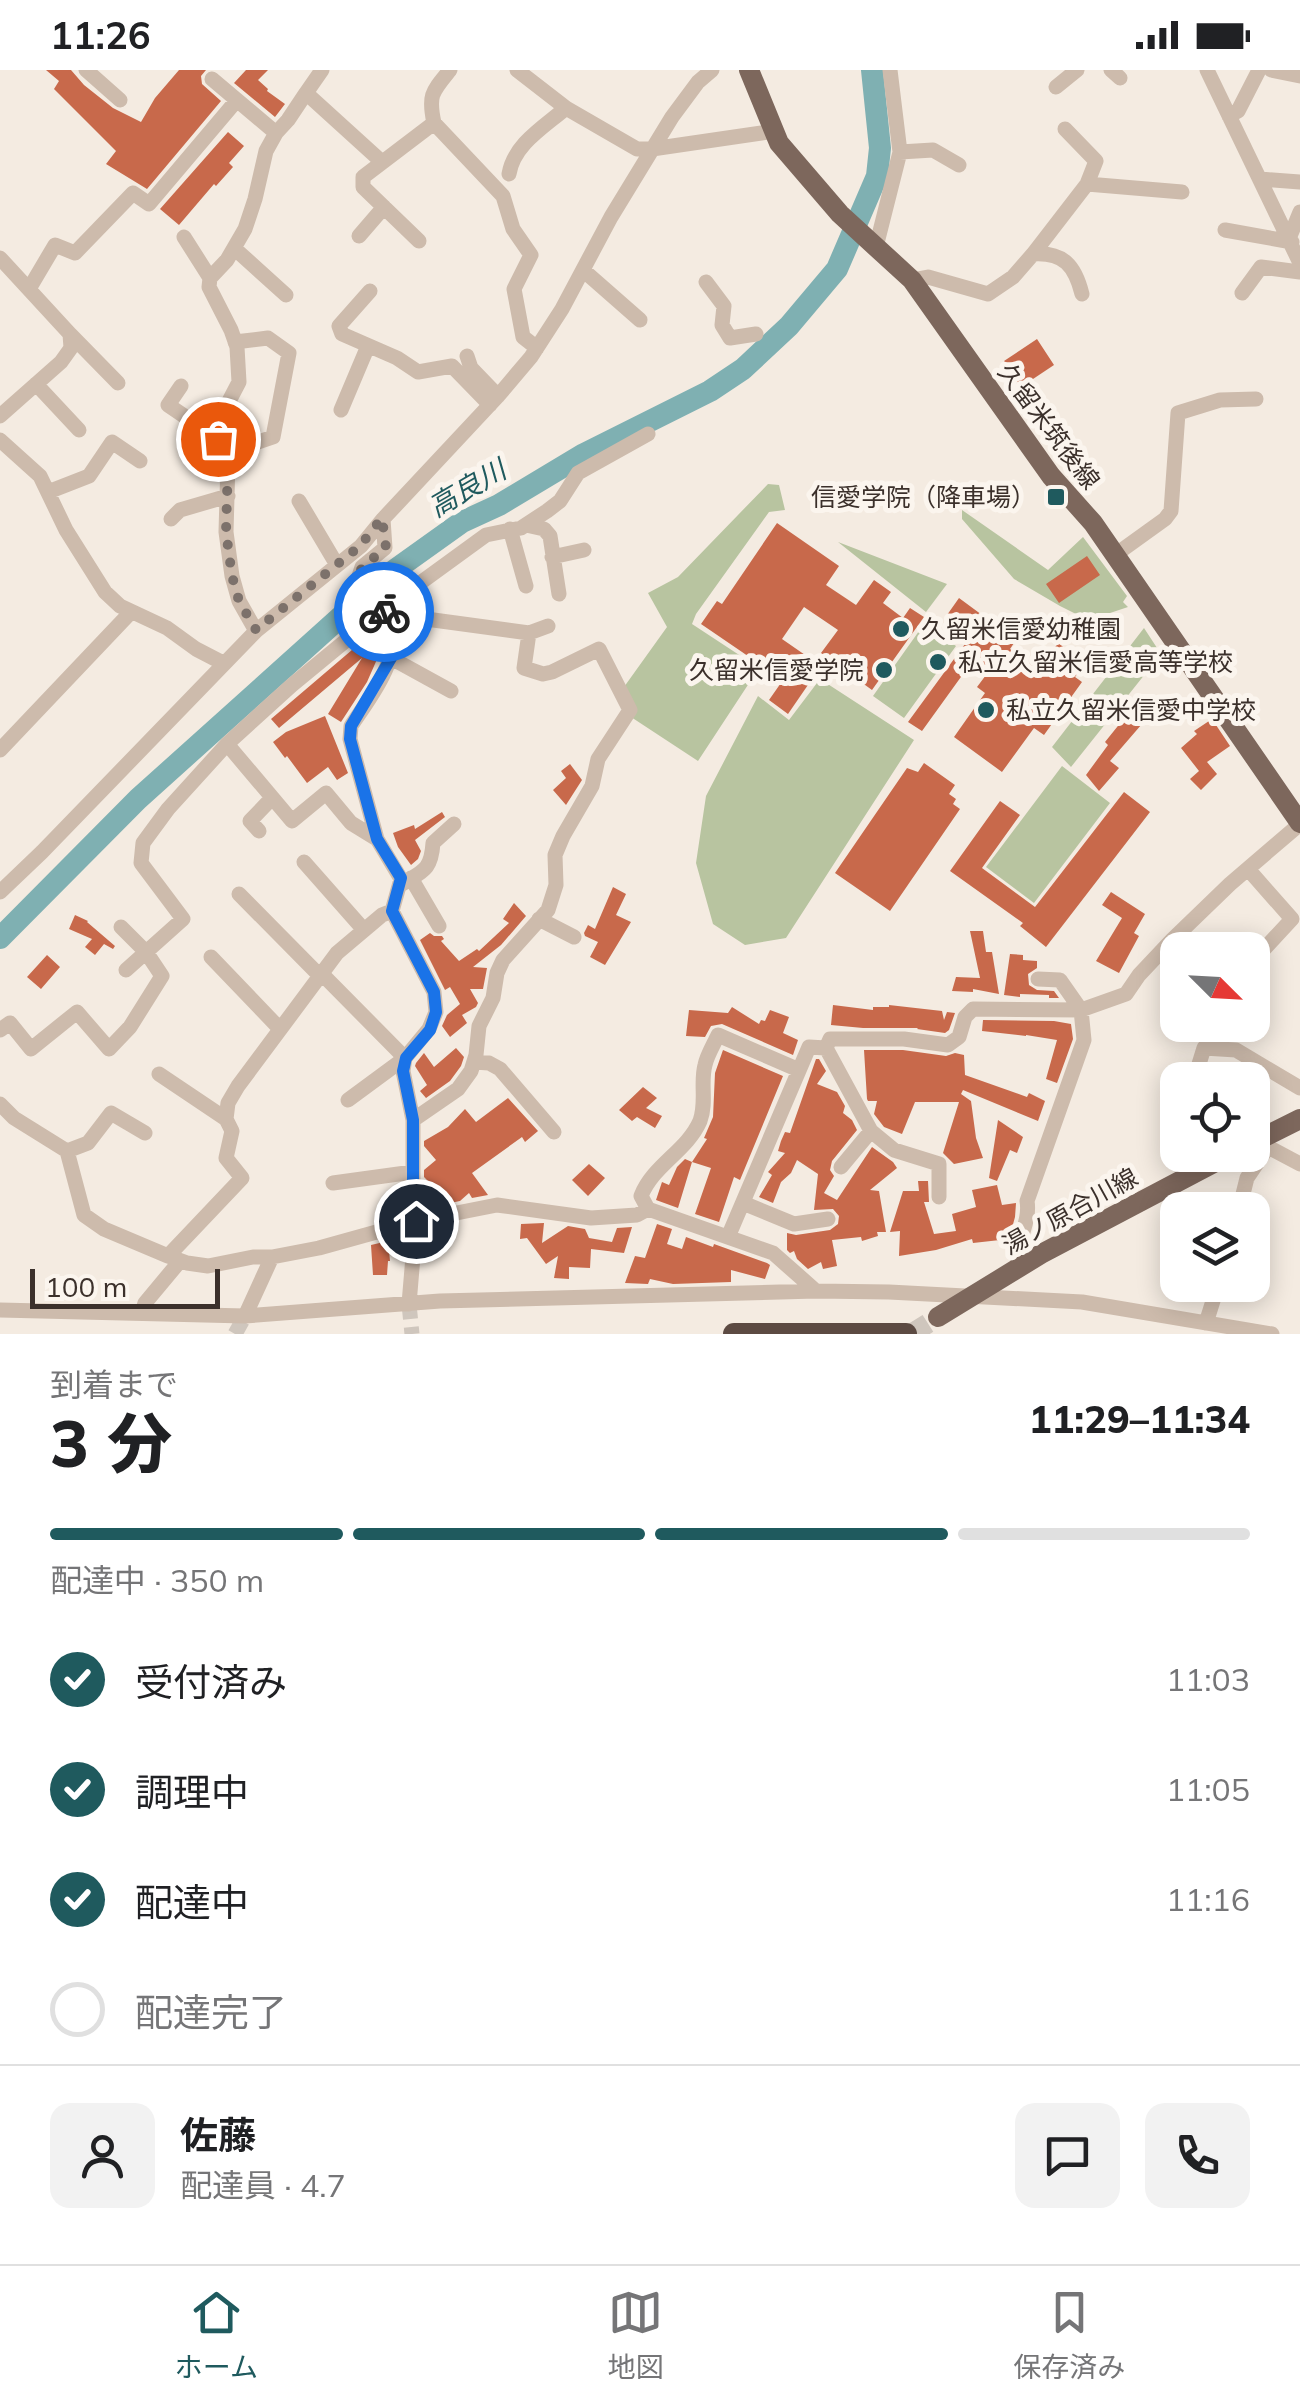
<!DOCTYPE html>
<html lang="ja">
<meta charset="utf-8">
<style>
body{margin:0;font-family:Mulish,"Noto Sans JP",sans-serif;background:#f2f2f2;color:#202124;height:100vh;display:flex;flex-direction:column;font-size:38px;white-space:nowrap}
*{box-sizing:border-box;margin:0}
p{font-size:32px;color:#757577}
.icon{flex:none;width:55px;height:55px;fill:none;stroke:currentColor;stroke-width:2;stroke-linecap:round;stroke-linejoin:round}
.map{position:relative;height:1264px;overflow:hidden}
.side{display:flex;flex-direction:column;background:#fff;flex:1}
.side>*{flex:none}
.needle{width:65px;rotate:114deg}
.fabs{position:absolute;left:1160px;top:862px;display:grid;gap:20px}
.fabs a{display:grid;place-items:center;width:110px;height:110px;border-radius:20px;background:#fff;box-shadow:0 5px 25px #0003;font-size:50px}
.scale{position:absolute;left:30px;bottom:25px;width:190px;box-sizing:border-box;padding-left:10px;border:5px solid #3b302b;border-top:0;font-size:28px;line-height:35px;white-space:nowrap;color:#3b302b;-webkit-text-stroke:8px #fbf5ee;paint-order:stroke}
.pin{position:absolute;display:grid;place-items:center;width:85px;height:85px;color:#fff;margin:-42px;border:5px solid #fff;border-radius:50%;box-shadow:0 2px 10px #0007}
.courier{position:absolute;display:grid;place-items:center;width:100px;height:100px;margin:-50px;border:8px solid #1a73e8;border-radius:50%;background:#fff;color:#222;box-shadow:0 2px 12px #0007}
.overview em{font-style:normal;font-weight:800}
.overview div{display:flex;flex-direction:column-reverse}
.overview{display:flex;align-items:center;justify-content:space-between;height:170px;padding:0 50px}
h1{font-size:65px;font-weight:800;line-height:75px}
.bar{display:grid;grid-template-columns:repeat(4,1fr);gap:15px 10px;align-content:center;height:120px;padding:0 50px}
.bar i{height:12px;border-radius:8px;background:#e0e0e0}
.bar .active{background:#1f5a5e}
.bar p{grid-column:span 4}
.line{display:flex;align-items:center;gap:25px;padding:0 50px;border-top:2px solid #e0e0e0}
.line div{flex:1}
.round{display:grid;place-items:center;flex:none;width:105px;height:105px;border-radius:20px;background:#f2f2f2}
ol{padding:0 50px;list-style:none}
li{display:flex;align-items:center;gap:30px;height:110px}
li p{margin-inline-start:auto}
li .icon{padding:10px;border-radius:50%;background:#1f5a5e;color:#fff;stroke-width:4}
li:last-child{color:#757577}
li i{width:55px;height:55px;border:5px solid #e0e0e0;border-radius:50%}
.status{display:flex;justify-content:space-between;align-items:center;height:70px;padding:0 50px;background:#fff;direction:ltr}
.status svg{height:28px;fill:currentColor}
.tabs{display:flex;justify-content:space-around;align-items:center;height:140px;border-top:2px solid #e0e0e0;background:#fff;font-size:28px;color:#757577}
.tabs a{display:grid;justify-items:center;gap:5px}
.tabs .active{color:#1f5a5e}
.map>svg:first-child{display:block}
</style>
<div class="status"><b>11:26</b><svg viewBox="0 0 49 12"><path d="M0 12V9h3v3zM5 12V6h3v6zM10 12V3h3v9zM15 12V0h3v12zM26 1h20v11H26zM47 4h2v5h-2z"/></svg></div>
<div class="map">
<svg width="1300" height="1264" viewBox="0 0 1300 1264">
<rect width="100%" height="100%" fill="#f4ebe1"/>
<path fill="#b8c4a0" d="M768,414L779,415L785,440L769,442L696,544L692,554L759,598L698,691L631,647L624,617L667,557L648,523L678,507Z
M962,440L1048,500L1083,467L1127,526L1123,532L1128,537L1107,544L1080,546L1060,536L1014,509L962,449Z
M838,472L947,514L926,542Z
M924,554L956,576L904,648L873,626Z
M1144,558L1161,584L1071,697L1052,677Z
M820,609L914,670L786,868L745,875L713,854L696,793L706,726L758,626L789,650Z
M1062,696L1110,733L1034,833L986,797Z"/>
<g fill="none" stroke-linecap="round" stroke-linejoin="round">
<path stroke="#7fb0b2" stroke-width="22" d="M0,868L138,729L385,507L462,452L499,435L584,384L710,321L743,299L789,256L837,199L877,106L880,78L872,0"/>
</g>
<path fill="#c8694b" d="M46,0H71L84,15L113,38L141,52L155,28L179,0H206L201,6L202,14L221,31L147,119L106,94L116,81L54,19L59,11Z
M246,0H268L258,10L268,19L267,21L285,34L275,47L234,13Z
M228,62L244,76L229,93L233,97L216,116L214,114L179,155L160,139Z
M1037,269L1054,295L1030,311L1034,317L1025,323L1004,291Z
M777,453L839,496L826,515L856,535L874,510L891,522L883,533L903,548L910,538L924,547L872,620L821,583L838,560L804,537L782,569L821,596L788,644L769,630L783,610L701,554L717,531L722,534Z
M1087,486L1100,505L1059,533L1046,514Z
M959,528L1016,570L1010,579L1039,600L1058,573L1085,593L1075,607L1082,612L1044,665L1034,658L1002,702L954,667L985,623L977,617L986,605L971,593L922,661L908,652L973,563L947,545Z
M366,568L380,580L378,587L367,612L341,652L328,644L362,588L279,658L271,649Z
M1142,626L1161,641L1154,650L1148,647L1110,691L1119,698L1099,721L1086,705L1108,675L1105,672Z
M325,646L348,703L337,710L328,697L307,713L287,686L285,688L273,672L286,662Z
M1212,649L1230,676L1207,692L1217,704L1201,720L1190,709L1199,701L1181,678L1197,664L1194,661Z
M924,693L955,715L949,724L956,729L953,734L960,739L890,841L835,803L907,698L918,702Z
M570,694L582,710L566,735L553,720L566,708L561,701Z
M1124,722L1150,742L1046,877L1020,856L1023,853L950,801L1000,731L1020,745L982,798L1035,837Z
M442,742L445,747L415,770L421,781L418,789L411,795L398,777L393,763L414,755L415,759Z
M613,817L626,824L616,845L631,852L605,895L590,887L598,872L585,866L584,863L588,855L595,859Z
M1111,822L1145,844L1134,863L1139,866L1119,903L1096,891L1122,848L1102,835Z
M514,833L526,846L501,875L473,897L487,898L483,919H470L478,933L476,937L462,945L467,953L450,967L442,956L447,945L460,934L450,917L445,920L420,870L430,863L434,866H442L444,869L441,871L459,891L477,879L479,881L509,853L503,849Z
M75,845L88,851L87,852L115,876L113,879L104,874L95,885L85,877L92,869L69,859Z
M970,861H983L986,882H992L999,924L973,919V922L952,921L956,907L980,908Z
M1010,884L1023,885V890L1037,891V898L1028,904L1029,915L1037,920L1054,921L1059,928H1049V925L1020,924V927L1004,925Z
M47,885L60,897L41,919L27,907Z
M833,935L873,940V937H889V935L942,941L944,950L947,942L955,943L949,960L945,963L917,959L918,958H863L831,955Z
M732,937L759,954L761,950L765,951L770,940L789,947L783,963L798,970L793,985L722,954L711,956L705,967L686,966L689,940L728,943Z
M983,950L1054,951L1071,954L1073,969L1057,1013L1046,1009L1057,970L1026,965V966L982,961Z
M456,978L464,987L461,996L450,1011L426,1028L420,1021L427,1015L415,996L416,993L424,983L434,997Z
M723,980L783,1006L740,1110L734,1107L719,1152L695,1144L711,1098L692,1092L707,1069L704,1068L713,1047L715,1003Z
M864,980H903L946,986L955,983L964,985L965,1005L1027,1027L1029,1023L1045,1031L1038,1051L963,1020L961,1024L971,1031L976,1068L983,1088L954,1094L943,1083L959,1032H915L902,1064L884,1057L874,1044L877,1031H868L867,1029Z
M816,989H819L826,1001L817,1014L837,1022L845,1036L843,1043L852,1050L857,1060L832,1091L830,1100L834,1106L824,1123L837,1130L872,1077L893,1092L897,1098L870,1120L879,1121L886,1162H877L878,1166L862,1171L861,1167L832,1170L837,1196L823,1199L821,1192L808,1199L797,1189L794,1181L790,1183L787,1180V1163L796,1165L830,1160L838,1154L839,1146L833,1139L814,1140L818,1104L797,1090L791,1103L781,1112L773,1133L759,1127L772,1105L768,1102L785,1083L778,1081L781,1071L785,1062L790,1063Z
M643,1017L657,1028L646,1038L662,1046L655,1058L637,1047L632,1051L619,1040Z
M508,1028L538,1061L525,1072L522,1067L472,1103L488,1125L472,1128L469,1123L460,1131L445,1134L435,1122H439L424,1107V1100L436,1090L424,1076V1071L448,1057L465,1039L476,1052Z
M998,1050L1023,1067L1017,1083L1010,1080L997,1111L989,1108Z
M685,1089L692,1092L678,1138L656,1130L662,1112L669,1115L677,1097Z
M589,1094L605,1108L588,1126L572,1110Z
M918,1111H928L929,1132H924L934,1164L956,1161L952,1144L976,1137L972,1120L997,1115L1002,1135L1016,1133L1015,1147L1009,1169L973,1173L972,1169L936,1180L899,1186L900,1161L890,1162L903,1121H919Z
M544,1153L542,1173L568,1156L585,1159L589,1168L612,1172L617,1158L632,1157L624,1183L591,1179L590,1198L569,1197V1209L554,1208L558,1186L546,1194L527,1168L520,1169L521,1154Z
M657,1154L672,1159L667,1174L682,1179L686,1167L713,1177L714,1174L767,1193L770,1195L765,1209L731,1200V1212L673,1214L650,1209L648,1214L625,1213L635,1186L645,1188Z
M388,1171L390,1191H388L387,1205H373L371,1175Z"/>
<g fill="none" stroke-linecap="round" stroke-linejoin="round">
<path stroke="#cfc6bd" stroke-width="15" stroke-dasharray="15 8" stroke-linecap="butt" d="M409,1234L412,1264
M235,1264L245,1246"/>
<path stroke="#cfc6bd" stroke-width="20" stroke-dasharray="20 10" stroke-linecap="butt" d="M911,1264L938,1247"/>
<path stroke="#cdbbac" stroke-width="15" d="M86,0L120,30
M517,0L566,38L637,79H652L775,61
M1111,0L1120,8
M1207,0L1300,193
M1271,0L1300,6
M212,9L276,63
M1056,17L1077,0
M306,23L322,0
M1229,46L1238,41L1259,0
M434,53L503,126L513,159L531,185L514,219L523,267L537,278
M1065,59L1096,91L1087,114
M900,82L933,80L959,95
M509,104C514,74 544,57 566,38
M1260,109L1300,112
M1225,160L1292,172
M359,166L384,137
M184,167L210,208L209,217L231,260L237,277L239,312L214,360L228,392L226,462L232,506L239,531L256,561
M419,171L363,117V107L434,53C428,25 432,22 450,0
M1288,171L1300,142
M876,177L900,82L890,0
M234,178L286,225
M1033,184L1087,114L1182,122
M0,188L70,264L71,278L61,292L0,346
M583,200L640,250
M210,208L227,190L245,159L255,129L266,81L276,63L288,50L306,23L382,92
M912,210L928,207L988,224L1013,207L1033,184C1064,182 1075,196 1082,224
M706,212L724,236L722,255L730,268L756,264
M29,219L55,175L75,183L133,123L149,134L237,30
M370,221L339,256L342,264L397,288L418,302L452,296L490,335
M1242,223L1261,197L1300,202
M70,264L118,313
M467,286L471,298L498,326
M36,314L79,360
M181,316L168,335L218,369
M341,340L368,276
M0,370L40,406L66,460L105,522L120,536L167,558L196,579L223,593
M225,383L273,367L289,283L268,268L235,272
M48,422L89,406L112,372L140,391
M299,431L337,495
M171,449L180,440L228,426
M383,449L385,478L362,497L359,506C368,519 380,532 387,547C405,586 372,624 351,656L350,669L377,769L401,809L392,841L434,922L436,942L429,959L405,988L403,1001L413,1050V1130L416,1151L409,1234
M526,455L544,459L550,466L559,524
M510,459L526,516
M1115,485L1165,449L1171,441L1178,343L1220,330L1256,329
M552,487L584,480
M386,547L404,546L529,563L548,556
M391,588L451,621
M0,680L131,542
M259,761L250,751L272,728
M377,769L351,753L326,723L292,751L227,674L292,615L383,540L486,465L521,458L547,441L560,431L578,403L648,364
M304,792L364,860
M1248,799L1292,849L1252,892
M411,808L439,856
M399,816C422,801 431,802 433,773L454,754
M0,822L42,782L256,561L361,476L383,449L498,326L531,287L562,239L611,147L672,47L698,12L712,0
M239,824L320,906
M539,849L574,867
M211,887L280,959
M126,900L183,849L141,793L143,773L168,739L227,674
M322,904L405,988L348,1030
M0,960L10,953L31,979L77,942L109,979L130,957L162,906L146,882L121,857
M826,978L871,1061L841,1097
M474,992L489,993L500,999L554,1062
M159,1004L226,1049
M1194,1010L1204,978L1236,980L1300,1018
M0,1034L14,1048L67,1081L84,1145L104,1159L168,1186L242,1108L226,1088L232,1061L226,1049L228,1033L238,1016L337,883L382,845L392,841
M413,1050L458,1019L471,1001L476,985L479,956L493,928L497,903L503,890L548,840L556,815L555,785L563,766L592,716L598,689L630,640L599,579L552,602L543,604L524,598L529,563
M871,1061L894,1080L939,1094V1127
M1259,1072L1300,1094
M67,1081L88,1073L111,1043L145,1063
M333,1113L413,1102
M743,1133L794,1154L828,1149
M648,1139L641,1126C653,1095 687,1081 700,1051C707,1032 700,1013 705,995C707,985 714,974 718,965L799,1000
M1239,1140L1247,1108L1268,1077
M728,1167L809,977L826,978L830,969H904L948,975L959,967L965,947L973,939L1081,940L1126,924L1139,905L1172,870L1230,814L1300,754
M1174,1185L1178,1186
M168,1186L187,1193L208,1196L253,1187H272L319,1178L416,1151L497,1135L591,1148L637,1145L648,1139L773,1183L816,1221
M1019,1197C1013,1175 1031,1154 1027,1131L1084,970L1081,940L1060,910L1038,909
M0,1240L245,1246L440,1231L816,1221L889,1222L1082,1232L1272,1264
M142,1243L145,1233L180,1191
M245,1246L272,1187
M1206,1253L1218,1215"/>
<path stroke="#7d675c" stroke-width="20" d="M749,0L779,73L840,144L912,210L1051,406L1093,453L1300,753
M1252,1073L1300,1049
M938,1247L1041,1184L1229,1085"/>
<path stroke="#5c4a42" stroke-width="22" d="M734,1264H906"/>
</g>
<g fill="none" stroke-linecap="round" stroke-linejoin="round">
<path stroke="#7c716b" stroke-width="10" stroke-dasharray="0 18" d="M218,369L228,392L226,462L232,506L239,531L256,560L360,476L382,448L386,478L362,497L359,506L384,542"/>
<path stroke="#1a73e8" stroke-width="12" d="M384,542L393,564L391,588L351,656L350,669L377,769L401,808L392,841L434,922L436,942L430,960L406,988L403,1001L413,1050V1130L416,1151"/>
</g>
<g fill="#1f5a5e" stroke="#fbf5ee" stroke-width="4">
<rect x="1046" y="417" width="20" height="20" rx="5"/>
<circle cx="901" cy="559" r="10"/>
<circle cx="938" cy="592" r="10"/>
<circle cx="884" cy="600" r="10"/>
<circle cx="986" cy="640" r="10"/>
</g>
<g text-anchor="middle" stroke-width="10" stroke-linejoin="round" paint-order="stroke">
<g font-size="25" fill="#3b302b" stroke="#fbf5ee">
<text transform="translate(1049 356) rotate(53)" y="9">久留米筑後線</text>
<text transform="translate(1070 1141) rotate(-29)" y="9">湯ノ原合川線</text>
</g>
<g font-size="25" fill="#3b302b" stroke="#fbf5ee" text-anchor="start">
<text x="1036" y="436" text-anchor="end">信愛学院（降車場）</text>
<text x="921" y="568">久留米信愛幼稚園</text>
<text x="958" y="601">私立久留米信愛高等学校</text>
<text x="864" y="609" text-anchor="end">久留米信愛学院</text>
<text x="1006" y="649">私立久留米信愛中学校</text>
</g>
<g font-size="28" font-style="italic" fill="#1f5a5e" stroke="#fbf5ee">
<text transform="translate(467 418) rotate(-30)" y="10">高良川</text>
</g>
</g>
</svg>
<div class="fabs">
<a><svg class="needle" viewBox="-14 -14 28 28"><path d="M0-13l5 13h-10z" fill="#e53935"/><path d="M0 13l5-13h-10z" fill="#757577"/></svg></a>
<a><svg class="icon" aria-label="locate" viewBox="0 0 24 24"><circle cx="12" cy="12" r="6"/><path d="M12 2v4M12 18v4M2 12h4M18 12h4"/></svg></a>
<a><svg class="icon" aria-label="layers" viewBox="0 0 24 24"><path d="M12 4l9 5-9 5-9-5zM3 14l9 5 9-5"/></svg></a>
</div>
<div class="scale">100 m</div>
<div class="pin" style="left:218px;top:369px;background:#ea580c"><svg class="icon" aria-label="bag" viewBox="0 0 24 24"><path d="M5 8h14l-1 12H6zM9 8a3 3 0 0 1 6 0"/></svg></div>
<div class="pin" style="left:416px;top:1151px;background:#1f2937"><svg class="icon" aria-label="home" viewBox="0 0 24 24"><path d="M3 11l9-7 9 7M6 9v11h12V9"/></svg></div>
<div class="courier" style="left:384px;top:542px"><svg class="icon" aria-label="bike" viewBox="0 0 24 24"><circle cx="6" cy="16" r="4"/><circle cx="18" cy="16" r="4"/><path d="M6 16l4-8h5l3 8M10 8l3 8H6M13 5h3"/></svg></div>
</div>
<section class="side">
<div class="overview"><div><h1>3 分</h1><p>到着まで</p></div><em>11:29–11:34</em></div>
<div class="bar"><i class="active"></i><i class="active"></i><i class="active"></i><i></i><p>配達中 · 350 m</p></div>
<ol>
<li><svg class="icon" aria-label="check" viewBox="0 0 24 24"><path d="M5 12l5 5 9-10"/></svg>受付済み<p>11:03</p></li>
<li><svg class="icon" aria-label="check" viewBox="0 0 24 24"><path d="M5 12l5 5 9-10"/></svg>調理中<p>11:05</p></li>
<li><svg class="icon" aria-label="check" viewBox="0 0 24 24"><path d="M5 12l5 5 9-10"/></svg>配達中<p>11:16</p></li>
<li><i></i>配達完了</li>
</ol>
<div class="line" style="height:180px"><a class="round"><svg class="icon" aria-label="person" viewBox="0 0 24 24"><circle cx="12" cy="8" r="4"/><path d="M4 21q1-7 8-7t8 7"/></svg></a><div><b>佐藤</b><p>配達員 · 4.7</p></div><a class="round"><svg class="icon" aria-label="chat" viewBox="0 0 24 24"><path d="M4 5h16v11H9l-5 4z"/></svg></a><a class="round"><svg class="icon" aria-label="phone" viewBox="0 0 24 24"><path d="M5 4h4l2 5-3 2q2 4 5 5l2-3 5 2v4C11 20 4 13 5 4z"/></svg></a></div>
</section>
<nav class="tabs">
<a class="active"><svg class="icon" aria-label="home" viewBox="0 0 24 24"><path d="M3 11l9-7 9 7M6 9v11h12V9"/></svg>ホーム</a>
<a><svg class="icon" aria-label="map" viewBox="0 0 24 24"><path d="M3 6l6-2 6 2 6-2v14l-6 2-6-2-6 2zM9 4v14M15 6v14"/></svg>地図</a>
<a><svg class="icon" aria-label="saved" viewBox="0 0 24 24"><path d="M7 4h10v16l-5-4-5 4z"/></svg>保存済み</a>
</nav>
